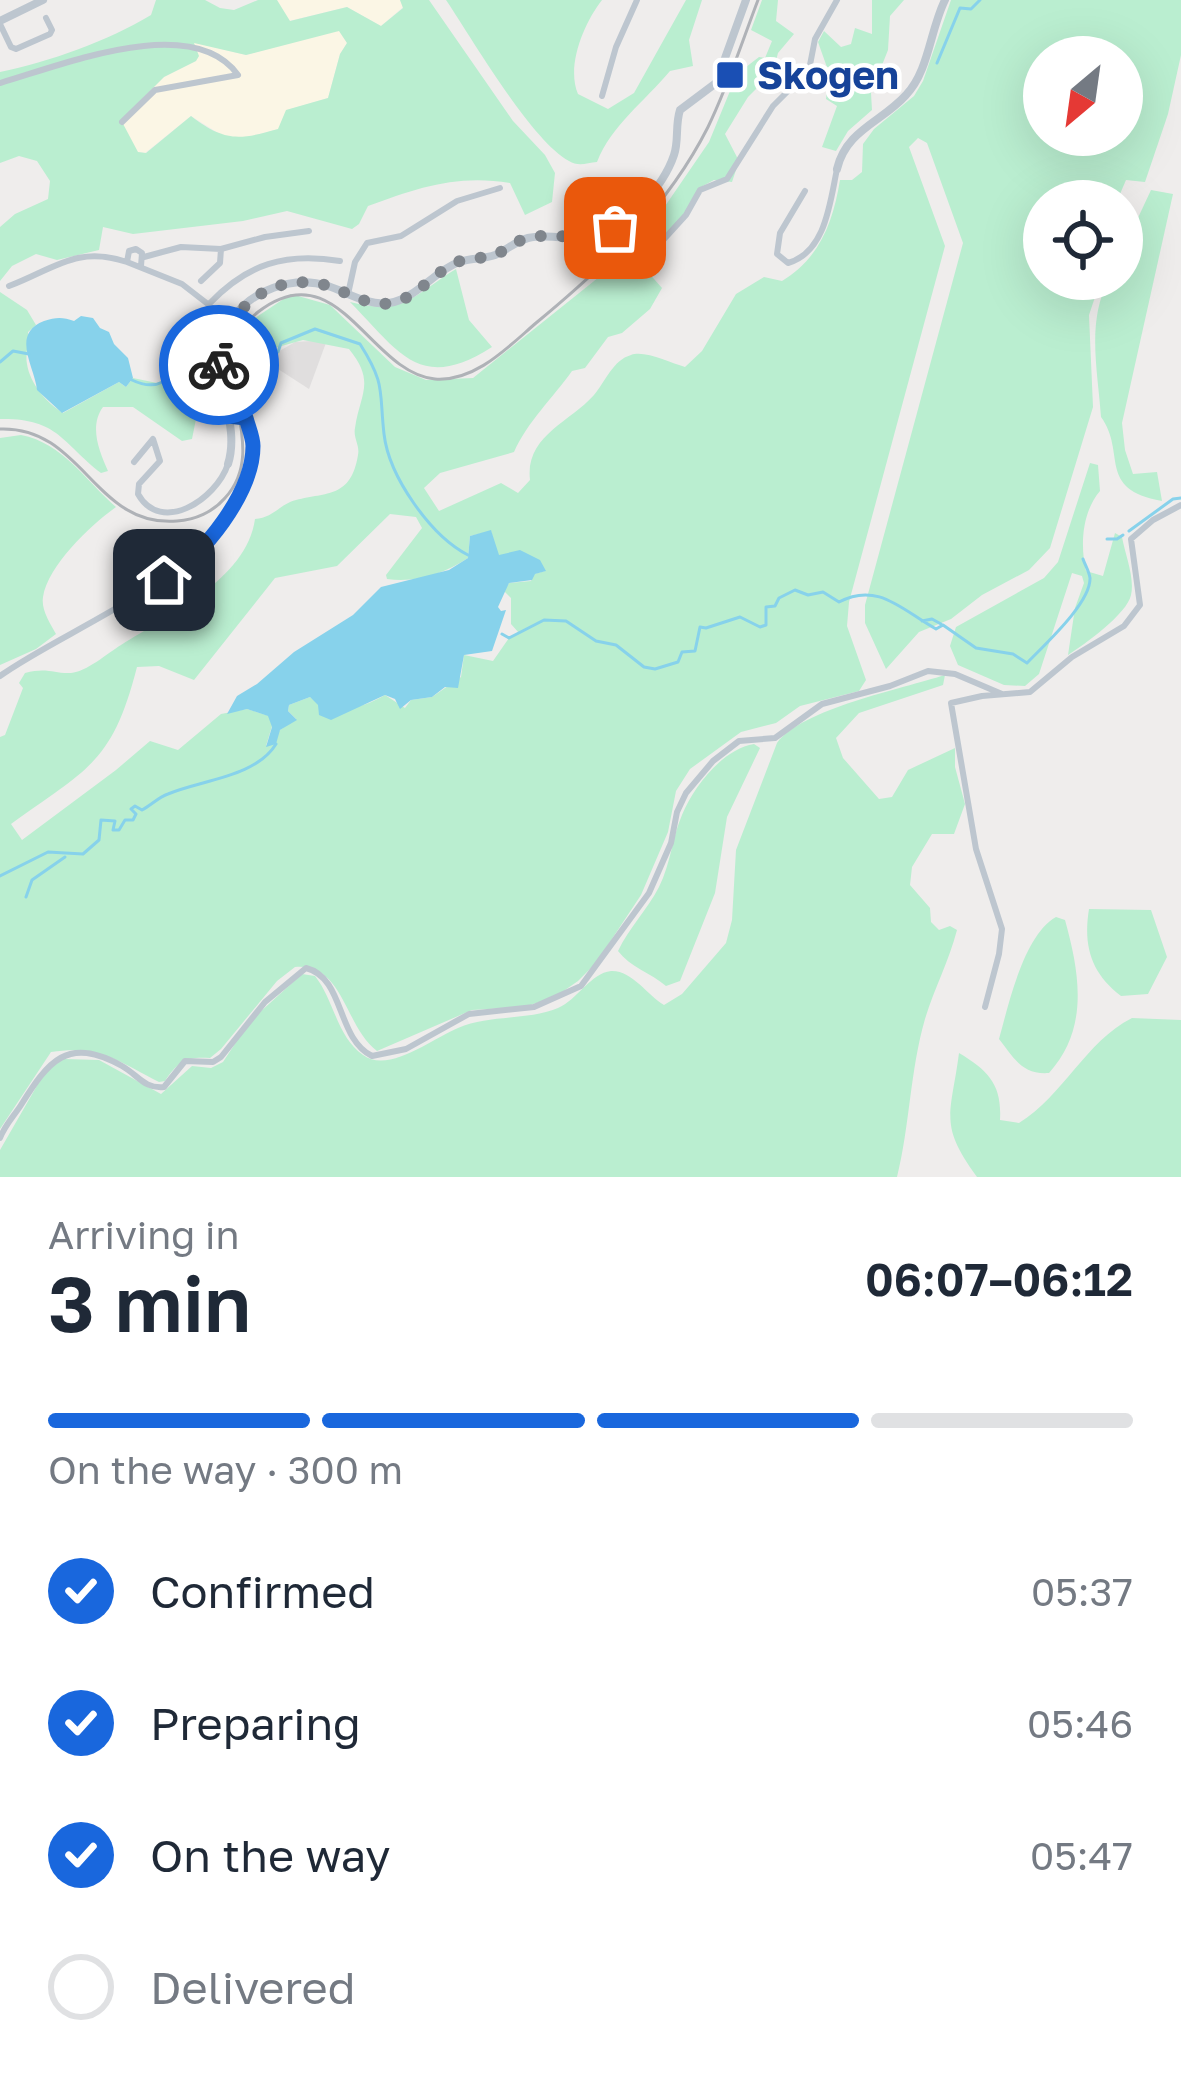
<!DOCTYPE html>
<meta charset="utf-8">
<style>
body{margin:0;font-family:"Golos Text",sans-serif;background:#f2f2f3;color:#1f2937;height:100vh;display:flex;flex-direction:column;font-size:45px;white-space:nowrap}
*{box-sizing:border-box;margin:0}
p{font-size:39px;color:#747a83}
.icon{flex:none;width:66px;height:66px;fill:none;stroke:currentColor;stroke-width:2;stroke-linecap:round;stroke-linejoin:round}
.map{position:relative;height:1177px;overflow:hidden}
.side{display:flex;flex-direction:column;background:#fff;flex:1}
.side>*{flex:none}
.needle{width:78px;rotate:209deg}
.tools{position:absolute;left:1023px;top:36px;display:grid;gap:24px}
.tools a{display:grid;place-items:center;width:120px;height:120px;border-radius:50%;background:#fff;box-shadow:0 12px 48px #0002;font-size:60px}
.pin{position:absolute;display:grid;place-items:center;width:102px;height:102px;color:#fff;margin:-51px;border-radius:24px;box-shadow:0 6px 18px #0006}
.courier{position:absolute;display:grid;place-items:center;width:120px;height:120px;margin:-60px;border:9px solid #1967dd;border-radius:50%;background:#fff;color:#222;box-shadow:0 3px 15px #0007}
.summary em{font-style:normal;font-weight:600}
.summary div{display:flex;flex-direction:column-reverse}
.summary{display:flex;align-items:center;justify-content:space-between;height:204px;padding:0 48px}
h1{font-size:78px;font-weight:600;line-height:90px}
.bar{display:grid;grid-template-columns:repeat(4,1fr);gap:18px 12px;align-content:center;height:144px;padding:0 48px}
.bar i{height:15px;border-radius:9px;background:#e0e1e3}
.bar .active{background:#1967dd}
.bar p{grid-column:span 4}
ol{padding:0 48px;list-style:none}
li{display:flex;align-items:center;gap:36px;height:132px}
li p{margin-inline-start:auto}
li .icon{padding:12px;border-radius:50%;background:#1967dd;color:#fff;stroke-width:4}
li:last-child{color:#747a83}
li i{width:66px;height:66px;border:6px solid #e0e1e3;border-radius:50%}
.map>svg:first-child{display:block}
</style>
<div class="map">
<svg width="1181" height="1177" viewBox="0 0 1181 1177">
<rect width="100%" height="100%" fill="#efedec"/>
<path fill="#fbf6e5" d="M277,0H400L403,7L381,26L347,7L289,21Z
M339,30L347,43L340,54L328,98L287,110L279,129L241,139L223,136L191,116L145,153L137,152L120,120L164,77L196,61L193,42L246,55Z"/>
<path fill="#e0dede" d="M327,340L309,389L264,360L295,342Z"/>
<path fill="#baeed0" fill-rule="evenodd" d="M156,0H205L220,8L234,10L258,0H277L290,21L347,7L381,26L403,8L400,0H429L513,121L545,155L555,173L552,202L525,215L510,183C457,174 417,188 368,206L359,224L352,229L287,211L243,221L133,234L103,227L99,250L57,260L36,254L12,266L0,281V227L15,214L48,199L50,181L37,161L19,156L0,163V72C49,62 108,41 151,15ZM339,31L347,43L340,54L328,98L286,110L278,129C239,140 225,142 191,116L146,153L138,152L121,120L164,77L196,61L199,56L194,43L246,55Z
M446,0H602C584,23 566,66 578,94L608,109L634,93L686,0H702L689,40L693,66L670,71C645,101 611,126 597,162C587,163 578,167 569,161C530,139 473,40 446,0Z
M762,0H778L776,21L794,34L778,53L773,72L748,97L725,134L739,161L732,182L714,180L701,187L686,213L639,262L662,288L650,309L622,333L608,337L585,368L572,371C552,399 528,421 514,452L440,473L424,488L439,511L501,483L518,493L530,480C525,436 569,423 594,395C605,382 613,360 631,355C645,350 670,363 685,367L702,351L736,294L764,277L782,281C820,258 833,222 840,180H852L862,172L863,144L874,129L914,96L923,81L951,0H1181V55L1168,114L1145,182L1126,180L1117,201H1044V279H1101L1089,315L1093,407L1050,548L1029,570L982,595L951,619L919,632L886,669L865,623V605L963,243L927,143L918,138L909,147L945,246L849,602L847,626L866,680L859,691L800,706L776,723L741,732L690,769L676,791L668,832L641,895L596,963L578,981L555,997L524,1007L472,1010L377,1051C344,1026 344,963 295,967L277,981L221,1049L210,1058C187,1056 177,1062 165,1081L159,1082C117,1061 101,1045 51,1052L0,1129V737L5,735L23,688L19,683L25,673C48,667 54,674 71,673C86,672 108,653 121,645C167,616 247,579 255,519C273,518 280,504 296,500C327,492 351,498 358,455C360,445 353,438 355,428C360,394 376,382 349,349L303,340L242,357L237,353L255,318L291,294L330,305L395,367L426,380L473,378L619,261L650,228L709,142L737,74L759,57L765,58L772,41L751,30ZM1044,57H1122V135H1044ZM390,514L416,517L422,528L386,575L387,579C416,583 444,574 468,558L470,536L491,531L498,555L545,571L534,574L531,581L509,583L504,591L511,598V624L519,633L509,638L493,661L464,655L461,677L432,697L411,700L405,708L385,695C363,708 332,717 310,697L289,705L288,711L296,719L280,730L266,746L272,726L269,716L247,709L221,714L178,750L150,741L116,770L22,840L11,824C88,768 112,764 137,667L159,666L194,680L275,578L337,566Z
M872,0H904L890,16L888,50L871,93L872,110L848,131L836,151L822,147L837,106L826,99L829,73L818,42L824,31L841,47L851,44L855,28L872,34Z
M1151,190L1173,194L1122,423L1125,450L1133,474L1157,472L1162,501C1096,489 1127,453 1101,417C1098,371 1086,322 1109,279H1122V252Z
M456,269L469,320L492,347C420,393 400,353 350,302C404,316 412,296 456,269Z
M0,292L27,310L36,325L28,332C29,342 25,355 27,364C30,384 47,403 63,413L119,382L126,387L133,378L157,383L190,369V360L182,350L169,346L170,338L187,321L205,315C229,332 210,350 197,365V414L192,439L182,441L133,407H103C89,426 99,451 108,471L101,473C61,442 58,418 0,419Z
M21,435C63,443 86,481 116,507C91,525 48,565 43,597C41,610 50,623 56,634L36,649L0,665V438Z
M1090,463L1098,465L1100,491C1082,512 1080,545 1086,571L1103,576L1115,533L1122,537C1125,554 1135,578 1131,595C1127,614 1085,644 1068,655L1075,608L1084,583L1082,576L1072,573L1039,674L1025,686L1004,685L958,665L950,646L956,627L1044,578L1058,562Z
M945,675L943,685L859,713L836,738L843,758L879,799L892,797L908,770L955,748V767L965,804L954,834H932L912,867L910,885L930,908L931,922L939,930L950,926L957,930C949,961 934,989 925,1019C910,1071 910,1125 897,1177H0V1150L46,1070L64,1059L99,1060L161,1094L192,1066L211,1068L223,1062L250,1021L302,974L315,976C334,1000 337,1037 363,1055C389,1074 433,1038 458,1028C490,1014 526,1021 558,1008C577,1000 591,973 611,971C632,970 647,995 664,1005L682,994L726,943L732,920L736,850L777,743C802,709 901,689 945,675Z
M754,744L760,748L727,817L715,893L680,981L666,986C651,973 630,967 618,951C629,928 647,910 659,887C671,863 672,838 682,815C694,786 723,749 754,744Z
M1089,909L1151,910L1167,957L1148,994L1121,996C1091,973 1083,946 1089,909Z
M1056,917L1065,920C1080,974 1089,1029 1049,1073C1022,1075 1014,1058 999,1039C1009,1003 1024,935 1056,917Z
M1132,1018L1181,1020V1177H977C938,1124 951,1115 959,1053C989,1071 1002,1085 1000,1120L1019,1123C1064,1095 1085,1042 1132,1018Z"/>
<path fill="#87d2eb" d="M81,316L93,318L100,328L109,332L114,344L128,358L133,378L126,387L119,382L62,413L37,390C35,367 10,334 44,321C56,317 63,317 74,321Z
M491,530L499,555L520,550L540,560L546,571L535,574L532,580L509,583L498,607L501,611L506,610L492,651L464,655L458,688L445,687L432,697L411,700L400,709L395,699L385,695L331,720L319,715L318,705L310,697L289,705L288,711L297,720L280,730L276,744L266,747L272,727L268,716L247,709L227,714L237,696L257,684L294,652L353,615L381,587L449,570L468,558L470,536Z"/>
<g fill="none" stroke-linecap="round" stroke-linejoin="round">
<path stroke="#87d2eb" stroke-width="3" d="M937,63L960,8L971,9L980,0
M235,345L263,359L278,352L281,343L315,329L360,344C386,385 379,390 384,434C389,477 431,536 468,555
M0,362L13,351L29,354
M132,380C161,394 172,376 190,355L196,356L217,339
M1129,531L1173,499L1181,498
M1107,539H1117L1123,535
M922,621L932,619L941,624
M502,634L509,638L544,620L566,621L596,641L616,645L644,667L655,669L678,662L682,652L695,651L700,627L706,628L740,617L760,627L766,625V607L775,606L779,598L795,590L808,595L823,592L839,602C878,581 903,611 936,629L943,625L976,648L1013,654L1027,663C1044,645 1091,603 1090,578C1089,571 1085,565 1083,559
M0,876L48,852L83,854L99,840L101,820L115,821L113,830H119L125,820H133L136,814L131,809L135,806L142,810C151,805 159,797 168,794C201,780 256,777 276,744
M26,897L32,880L65,857"/>
<path stroke="#bdc6cf" stroke-width="6" d="M0,24L11,47L16,49L50,34L52,30L46,18
M0,83C60,66 192,11 238,75L155,90L122,122
M602,96L616,47L637,0
M805,191L780,233L777,254L788,263C826,252 830,202 837,169
M144,257L181,247L221,249L265,237L309,231
M645,260L686,215L700,190L727,179L773,106L809,70L815,39L837,0
M141,266L142,253L136,249L129,251L127,262L182,284L231,322
M201,281L220,263L221,249
M9,286C54,269 77,245 127,262
M348,294L355,262L367,243L401,236L457,201L500,188
M209,304C247,264 285,252 340,261
M134,462L153,439L160,461L139,484L138,494C161,535 216,500 228,464
M0,676C82,617 285,551 246,418L228,416
M985,1007L999,954L1002,929L976,849L951,703L982,696L1030,692L1072,657L1124,626L1140,605L1131,539L1153,520L1181,505
M0,1138C5,1125 14,1116 21,1105C48,1062 67,1035 122,1066C138,1075 144,1089 164,1087L185,1061L213,1062L221,1057L265,1002L306,968C345,978 336,1038 372,1056L406,1049L469,1014L534,1007L581,986L649,893L671,843L677,812L686,793L713,761L739,741L775,738L822,704L890,686L928,671L955,674L1002,694"/>
<path stroke="#bdc6cf" stroke-width="8" d="M0,21L43,0
M837,169C846,130 882,122 906,95C929,71 930,30 945,0
M228,464C243,417 201,368 231,321C250,290 293,275 328,286C347,292 367,306 389,303C416,299 434,271 459,262C471,258 484,259 495,255C507,250 516,241 528,238C549,233 571,241 592,238C624,233 664,185 674,155C679,141 675,125 680,110L716,83L746,0"/>
<path stroke="#afb2b7" stroke-width="3" d="M0,429C83,426 94,528 177,521C195,520 213,512 225,498C276,443 195,362 258,312C338,250 369,373 435,379C475,382 508,347 536,323C605,266 667,208 708,127C728,86 742,42 758,0"/>
</g>
<g fill="none" stroke-linecap="round" stroke-linejoin="round">
<path stroke="#80868d" stroke-width="12" stroke-dasharray="0 21.6" d="M219,365C222,314 266,273 321,284C344,289 367,308 392,303C416,298 433,274 455,263C466,258 479,259 491,256C503,253 512,243 524,239C555,229 586,247 615,228"/>
<path stroke="#1967dd" stroke-width="15" d="M164,580C203,556 253,493 253,446C253,437 248,426 246,418L228,416L219,365"/>
</g>
<rect fill="#1a4fb4" stroke="#fff" stroke-width="4.5" x="715" y="60" width="30" height="30" rx="6"/>
<g text-anchor="middle" stroke-width="9" stroke-linejoin="round" paint-order="stroke">
<g font-size="39" font-weight="bold" fill="#164399" stroke="#fff" text-anchor="start">
<text x="757" y="89">Skogen</text>
</g>
</g>
</svg>
<div class="tools">
<a><svg class="needle" viewBox="-14 -14 28 28"><path d="M0-13l5 13h-10z" fill="#e53935"/><path d="M0 13l5-13h-10z" fill="#747a83"/></svg></a>
<a><svg class="icon" aria-label="locate" viewBox="0 0 24 24"><circle cx="12" cy="12" r="6"/><path d="M12 2v4M12 18v4M2 12h4M18 12h4"/></svg></a>
</div>
<div class="pin" style="left:615px;top:228px;background:#ea580c"><svg class="icon" aria-label="bag" viewBox="0 0 24 24"><path d="M5 8h14l-1 12H6zM9 8a3 3 0 0 1 6 0"/></svg></div>
<div class="pin" style="left:164px;top:580px;background:#1f2937"><svg class="icon" aria-label="home" viewBox="0 0 24 24"><path d="M3 11l9-7 9 7M6 9v11h12V9"/></svg></div>
<div class="courier" style="left:219px;top:365px"><svg class="icon" aria-label="bike" viewBox="0 0 24 24"><circle cx="6" cy="16" r="4"/><circle cx="18" cy="16" r="4"/><path d="M6 16l4-8h5l3 8M10 8l3 8H6M13 5h3"/></svg></div>
</div>
<section class="side">
<div class="summary"><div><h1>3 min</h1><p>Arriving in</p></div><em>06:07–06:12</em></div>
<div class="bar"><i class="active"></i><i class="active"></i><i class="active"></i><i></i><p>On the way · 300 m</p></div>
<ol>
<li><svg class="icon" aria-label="check" viewBox="0 0 24 24"><path d="M5 12l5 5 9-10"/></svg>Confirmed<p>05:37</p></li>
<li><svg class="icon" aria-label="check" viewBox="0 0 24 24"><path d="M5 12l5 5 9-10"/></svg>Preparing<p>05:46</p></li>
<li><svg class="icon" aria-label="check" viewBox="0 0 24 24"><path d="M5 12l5 5 9-10"/></svg>On the way<p>05:47</p></li>
<li><i></i>Delivered</li>
</ol>
</section>
